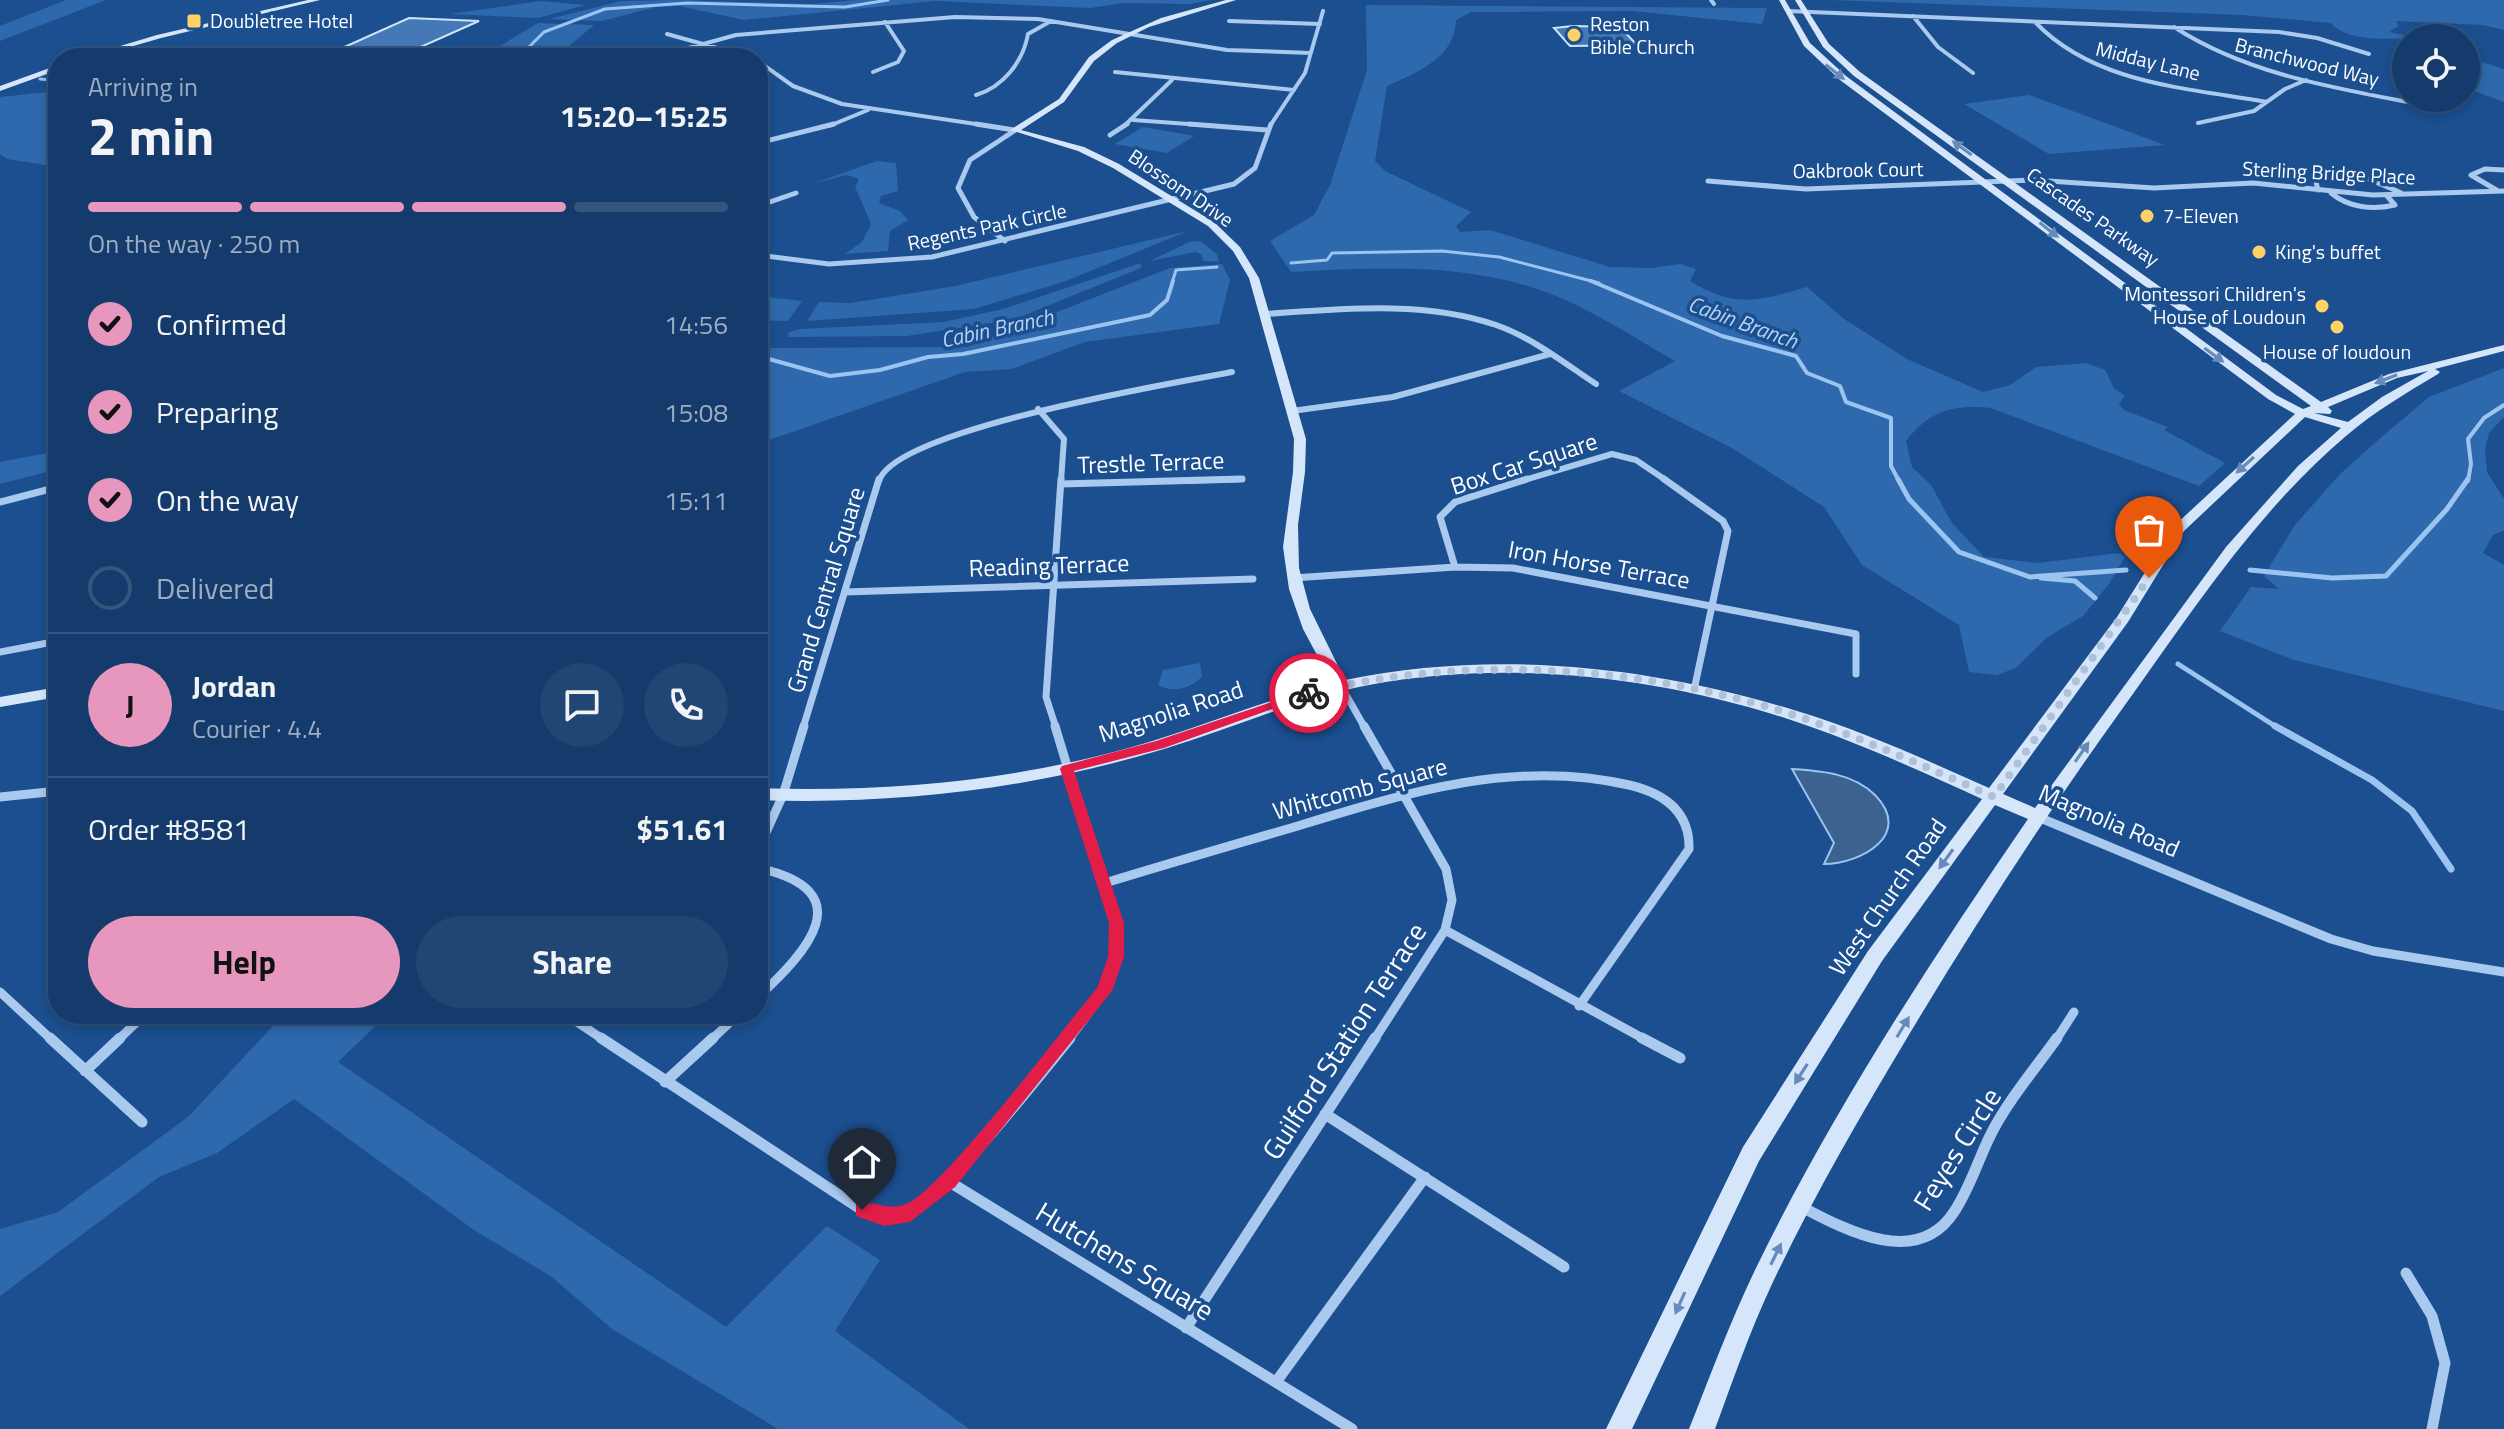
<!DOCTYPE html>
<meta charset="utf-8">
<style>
body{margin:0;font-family:"Titillium Web",sans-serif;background:#214673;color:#f1f3f6;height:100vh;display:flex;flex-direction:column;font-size:30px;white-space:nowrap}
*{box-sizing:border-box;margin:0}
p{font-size:26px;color:#9dadc1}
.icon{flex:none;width:44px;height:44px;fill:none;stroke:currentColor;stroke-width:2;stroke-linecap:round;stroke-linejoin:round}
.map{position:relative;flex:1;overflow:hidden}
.drawer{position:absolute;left:48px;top:48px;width:720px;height:976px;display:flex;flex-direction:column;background:#143b6b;border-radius:32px;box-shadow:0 4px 12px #0003,0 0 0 2px #33557e}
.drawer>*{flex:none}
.tools{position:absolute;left:2392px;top:24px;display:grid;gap:16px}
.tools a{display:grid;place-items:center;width:88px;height:88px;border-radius:50%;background:#143b6b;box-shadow:0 4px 12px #0003,0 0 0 2px #33557e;font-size:40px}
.pin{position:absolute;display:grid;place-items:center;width:68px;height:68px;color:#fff;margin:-82px -34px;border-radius:50% 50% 50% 0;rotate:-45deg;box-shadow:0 0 8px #0007}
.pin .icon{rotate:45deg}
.courier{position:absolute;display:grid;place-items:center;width:80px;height:80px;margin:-40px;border:6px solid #e11d48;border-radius:50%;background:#fff;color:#222;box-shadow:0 2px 10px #0007}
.summary em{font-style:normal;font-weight:700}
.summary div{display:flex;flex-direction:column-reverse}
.summary{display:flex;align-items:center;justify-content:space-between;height:136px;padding:0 40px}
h1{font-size:52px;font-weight:700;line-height:60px}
.bar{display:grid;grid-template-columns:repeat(4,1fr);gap:12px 8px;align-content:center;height:96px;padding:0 40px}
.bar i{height:10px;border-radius:6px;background:#33557e}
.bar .active{background:#e797bd}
.bar p{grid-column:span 4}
.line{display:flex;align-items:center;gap:20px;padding:0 40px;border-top:2px solid #33557e}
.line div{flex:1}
.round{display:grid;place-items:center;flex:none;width:84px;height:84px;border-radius:42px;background:#214673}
ol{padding:0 40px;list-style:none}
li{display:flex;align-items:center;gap:24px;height:88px}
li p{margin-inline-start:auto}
li .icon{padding:8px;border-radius:50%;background:#e797bd;color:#111;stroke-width:4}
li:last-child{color:#9dadc1}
li i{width:44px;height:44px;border:4px solid #33557e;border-radius:50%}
.cta{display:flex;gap:16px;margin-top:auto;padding:16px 40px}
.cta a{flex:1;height:92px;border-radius:48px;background:#e797bd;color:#111;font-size:32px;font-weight:700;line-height:92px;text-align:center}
.cta a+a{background:#214673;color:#f1f3f6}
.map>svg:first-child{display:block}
</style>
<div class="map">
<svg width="2504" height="1429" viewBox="0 0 2504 1429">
<rect width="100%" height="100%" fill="#1b4f8f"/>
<path fill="#2e69ad" d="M66,0H106L0,41V26Z
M677,0L812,4L857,0H1211L1189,4L1123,3L1090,8L935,1L744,20L679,6L656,7L602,21L549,19L621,1Z
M1830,0H2504V30L2483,25L2396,21L2399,26L2389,32L2419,38C2396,38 2348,44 2331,23L2242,15Z
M541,1L585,5L538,18L450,14Z
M1366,5L1767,8L1762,24L1632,11L1471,12L1456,20C1455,58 1418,72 1387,86L1375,161L1385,171L1471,212L1456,226L1460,232L1490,230L1610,267L1651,268L1680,264L1696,269L1690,281C1737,309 1758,301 1807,287L1844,319L1907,359L1983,392L2010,385L2036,367L2086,363L2105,370L2114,388L2125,396L2119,404L2124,410L2168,427L2164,430L2225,463L2199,486L1991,408C1953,404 1929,411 1906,441L1912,467L1931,485L1952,523L1984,557L2038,563L2119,553L2125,557L2109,584L2083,616L2046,638L2016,668L1997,675L1969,672L1959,625L1862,565L1824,507L1732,448L1619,391L1675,361C1628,334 1581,302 1528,286C1451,263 1370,268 1291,272L1270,241L1314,215L1330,185L1367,70Z
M538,23L594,25L555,58H480Z
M2466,57L2504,69V102L2466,88Z
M58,91V167L7,159L0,154V97Z
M2029,95L2165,145L2049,154L1964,104Z
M1143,127L1194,136L1167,153L1115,144Z
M877,161L896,163L898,191L881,196L879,203L900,211L908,220L890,231L888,251L845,254L862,242L871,224L855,187L859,179L847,175L815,183Z
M1188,231L1066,281L974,309L807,321L819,302L851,303L955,286Z
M1200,241L1217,254L1219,262L1203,261L1202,255L1196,252L1150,261L1189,242Z
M1141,263V268L1012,320L907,336L788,337L789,332L800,329L944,322L1003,309Z
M1222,264L1230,280L1219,324L1085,342L1012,369L965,372L758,444V348L967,347L1170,268Z
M758,296L802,301L788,321L758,320Z
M2504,368V417L2489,433L2485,450L2487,472L2504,499V530L2493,535L2483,553L2504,565V711L2294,660L2220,631L2251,587L2279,589L2264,576L2295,525L2340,474L2385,434L2429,397Z
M58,451V469L0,484V462Z
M1200,663L1202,677C1190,688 1174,694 1158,685L1163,670Z
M284,1014H388L338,1062L726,1327L827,1226L880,1260L835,1331L969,1429H778L612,1329L552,1277L474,1230L294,1099L217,1153L159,1177L0,1296V1229L58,1212L188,1117Z"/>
<path fill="#3c6290" stroke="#9cc4f0" stroke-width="2" d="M1792,769C1821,771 1853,773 1875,795C1914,835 1860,864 1824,864L1834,843Z"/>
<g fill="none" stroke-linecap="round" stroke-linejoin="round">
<path stroke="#9cc4f0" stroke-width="3" d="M518,58L544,32L605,9L687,3L845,7L888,0
M40,79L52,80L58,87
M58,106L52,110L58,112
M1291,263L1327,260L1332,253L1442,251L1499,257L1599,283
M1172,283L1176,270L1217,267"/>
<path stroke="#9cc4f0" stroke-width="4" d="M1591,281L1722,336L1796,356L1807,373L1840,386L1846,402L1891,418V466L1899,481
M758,356L830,376L880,370L928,357L963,354L1150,315L1167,300L1173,281
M2468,481L2471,464L2468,439L2484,418L2504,405"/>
<path stroke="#9cc4f0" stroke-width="5" d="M1898,479L1909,499L1959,552L2030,577L2126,570
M2250,570L2332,578L2386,576L2447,509L2468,479
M2041,578L2075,581L2095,598
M2178,664L2278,728"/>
<path stroke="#9cc4f0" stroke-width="7" d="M2275,726L2372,780L2412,811L2451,869"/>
</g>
<path fill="#4478b7" stroke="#cfe3fa" stroke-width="2" d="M409,18L479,21L396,58H320Z
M1573,26L1620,27L1637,45L1570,46L1554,28Z"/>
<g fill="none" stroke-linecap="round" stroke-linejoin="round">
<path stroke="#a9c9ee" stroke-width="4" d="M1711,0L1714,4
M1788,11L2279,32L2317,38L2369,54
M1913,16L1938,47L1973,73
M1229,21L1320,24
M2035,22C2094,84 2187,88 2267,102
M2174,27C2253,78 2348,90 2439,108
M667,34L753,58
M652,58L736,35L955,17L1038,19L1227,50L1311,53
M758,61L793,86L842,104L989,126
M873,72L898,62L904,51L885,22
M1115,72L1294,90
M976,95C1003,87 1023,62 1028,34L1051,21
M1133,120L1216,126
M2198,123L2254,111L2285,89L2306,80
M829,126L868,110
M1124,126L1172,80
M1270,126L1305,73L1323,11"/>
<path stroke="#a9c9ee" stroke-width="5" d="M976,124L1014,130
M1189,124L1267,130
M1110,135L1127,124
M758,143L834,124
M1708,181L1806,189L2033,180L2154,188L2253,183L2373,195L2504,191
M2318,190L2315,178C2345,167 2374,180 2401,193
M2498,191L2471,175L2485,169L2504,170
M2331,193C2349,208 2373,210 2395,205L2387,196
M758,206L796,193
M1005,241L974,217L958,188L970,160L1014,131
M758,255L829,264L932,257L1234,184L1255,168L1271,124"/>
<path stroke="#a9c9ee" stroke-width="6" d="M1265,314C1340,309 1424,300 1496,325C1533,338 1564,363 1596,384
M1038,409L1064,439L1061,481
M1292,411L1393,397L1550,354
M879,481C895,429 1174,383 1232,372
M1179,481L1242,479
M1521,481L1612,454L1636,460L1667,481"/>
<path stroke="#a9c9ee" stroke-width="7" d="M1664,479L1723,521L1728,531L1694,690
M1061,484L1242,479
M0,502L58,487
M1455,567L1440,517L1455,502L1527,479
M1293,578L1455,567L1513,568L1856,634V674
M845,592L1253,579
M0,652L58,641
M1341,686L1365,728
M803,728L879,479
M1056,728L1046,697L1061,479"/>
<path stroke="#a9c9ee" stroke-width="9" d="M1055,726L1117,932C1117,976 1095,1006 1068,1040
M1364,726L1446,869L1452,900L1445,930L1374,1040
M0,797L58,791
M2038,817L2331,939L2373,951L2504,972
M758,850L783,795L804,726
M758,868C863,891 807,952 758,997
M1105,883C1167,864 1229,846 1291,828C1402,794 1513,758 1629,785C1663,793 1690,811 1689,849L1579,1006
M1445,930L1646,1040
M0,992L52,1040
M565,1014L604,1040
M118,1040L145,1014
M711,1040L739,1014
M2056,1040L2074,1012"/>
<path stroke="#a9c9ee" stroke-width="11" d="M50,1038L142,1122
M601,1038L862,1210C876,1214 890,1219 905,1215C940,1203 1042,1072 1070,1038
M1642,1038L1680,1058
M85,1071L120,1038
M665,1082L713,1038
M1325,1114L1564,1267
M948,1181L1352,1429
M1800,1206C1846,1230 1917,1269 1954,1212C1970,1188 1978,1160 1991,1134C2009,1099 2035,1069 2057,1038
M2406,1273L2432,1316L2445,1363L2432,1429
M1186,1328L1375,1038
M1276,1382L1425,1177"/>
<path fill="#d6e6fa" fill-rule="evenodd" d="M308,0H320L161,38L92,58H80L157,35Z
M1226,0H1236L1149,27L1117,43L1094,61L1064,102L1021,130L1084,147L1119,164L1214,222L1240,247L1259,278L1306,439L1305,472L1298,525L1299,568L1310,609L1345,680C1495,649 1651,666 1797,711C1863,731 1926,760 1989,788L2117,617L2174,526L2295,414L2268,399L1840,80L1804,46L1779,0H1785L1810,43L1846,76L2276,395L2303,409L2311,406L1854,76L1823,47L1795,0H1801L1829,44L1860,72L2321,402L2389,374L2504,345V351L2435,369L2440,372L2438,374C2406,393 2374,412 2346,436C2255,513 2189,616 2120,712C2045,816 1976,923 1910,1033C1861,1115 1813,1197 1772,1284C1750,1331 1733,1380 1715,1429H1689C1711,1374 1731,1319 1757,1266C1833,1110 1930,962 2028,819L1995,805L1882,961L1759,1161L1632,1429H1606L1743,1147L1868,951L1982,799C1918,770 1855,741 1788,719C1657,676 1506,659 1369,685C1299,698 1233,728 1164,749C1032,789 896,805 758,800V788C877,792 994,783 1110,753C1185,734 1256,702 1332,683L1303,629L1289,589L1283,547L1293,472L1294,439L1249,278L1233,251L1208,226L1113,168L1078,151L1010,130L1059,99L1089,57L1112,40L1161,18ZM2428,371L2382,397L2348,422L2314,413L2330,414L2332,411L2328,407L2397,378ZM2305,417L2341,428L2298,466L2226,547L2035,808L2003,794L2128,622L2184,531Z
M93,47L96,51L72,58H61Z
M58,65V70L0,91V86Z
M58,687V697L0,707V697Z"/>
</g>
<defs><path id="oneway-solid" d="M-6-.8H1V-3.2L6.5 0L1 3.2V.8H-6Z" transform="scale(2)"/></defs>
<g fill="#668bba">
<use href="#oneway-solid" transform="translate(1835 72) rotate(38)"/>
<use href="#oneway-solid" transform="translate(1962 148) rotate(-144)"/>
<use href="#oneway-solid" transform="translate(2049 230) rotate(38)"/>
<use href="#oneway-solid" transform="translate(2214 355) rotate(36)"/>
<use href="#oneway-solid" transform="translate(2386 379) rotate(159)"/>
<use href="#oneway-solid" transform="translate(2245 465) rotate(138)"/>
<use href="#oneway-solid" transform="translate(2082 752) rotate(-55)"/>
<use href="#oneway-solid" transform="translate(1946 859) rotate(126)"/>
<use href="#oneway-solid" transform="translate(1903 1027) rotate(-59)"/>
<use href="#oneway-solid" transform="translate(1801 1074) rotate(122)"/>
<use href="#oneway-solid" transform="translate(1776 1254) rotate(-64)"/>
<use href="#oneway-solid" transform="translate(1680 1303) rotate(114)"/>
</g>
<path fill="#e11d48" d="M1305,691L1316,693L1164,748L1074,771L1124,923V957L1112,991L955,1187L910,1222L884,1226L856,1216V1204C870,1198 886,1211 904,1205C939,1194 1065,1026 1097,988L1108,957L1109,923L1060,769L1062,766L1156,741Z"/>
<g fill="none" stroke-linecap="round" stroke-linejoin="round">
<path stroke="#afc1d8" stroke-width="8" stroke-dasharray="0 14.4" d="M1309,693C1468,654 1641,665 1797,716C1864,739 1929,768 1994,797L2149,578"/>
</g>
<g fill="#ffd166" stroke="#1b4f8f" stroke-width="3">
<rect x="186" y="13" width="16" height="16" rx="4"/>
<circle cx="1574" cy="35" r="8"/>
<circle cx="2147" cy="216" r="8"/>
<circle cx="2259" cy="252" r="8"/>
<circle cx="2322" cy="306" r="8"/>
<circle cx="2337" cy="327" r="8"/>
</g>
<g text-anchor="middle" stroke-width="7" stroke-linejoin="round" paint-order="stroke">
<g font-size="20" fill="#fff" stroke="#1b4f8f" text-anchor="start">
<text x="210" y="28">Doubletree Hotel</text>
<text x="1590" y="31">Reston<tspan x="1590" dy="23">Bible Church</tspan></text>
<text x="2163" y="223">7-Eleven</text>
<text x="2275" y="259">King's buffet</text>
<text x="2306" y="301" text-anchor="end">Montessori Children's<tspan x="2306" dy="23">House of Loudoun</tspan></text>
<text x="2337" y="359" text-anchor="middle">House of loudoun</text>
</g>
<g font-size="20" fill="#fff" stroke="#1b4f8f">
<text transform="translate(2148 61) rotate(14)" y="7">Midday Lane</text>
<text transform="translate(2307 62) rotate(14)" y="7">Branchwood Way</text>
<text transform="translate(1858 170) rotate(-1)" y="7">Oakbrook Court</text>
<text transform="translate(2329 173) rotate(3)" y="7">Sterling Bridge Place</text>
<text transform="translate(1181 188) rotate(34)" y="7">Blossom Drive</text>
<text transform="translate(2093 217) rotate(35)" y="7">Cascades Parkway</text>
<text transform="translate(987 227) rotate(-12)" y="7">Regents Park Circle</text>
</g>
<g font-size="22" font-style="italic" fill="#b5d3f5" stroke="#1b4f8f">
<text transform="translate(1743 322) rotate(20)" y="8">Cabin Branch</text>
<text transform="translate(997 328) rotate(-12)" y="8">Cabin Branch</text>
</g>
<g font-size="24" fill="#fff" stroke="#1b4f8f">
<text transform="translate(1151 463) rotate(-2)" y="8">Trestle Terrace</text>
<text transform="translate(1524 464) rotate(-18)" y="8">Box Car Square</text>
<text transform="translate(1599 565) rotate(10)" y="8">Iron Horse Terrace</text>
<text transform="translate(1049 566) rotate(-2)" y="8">Reading Terrace</text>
<text transform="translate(826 590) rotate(-73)" y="8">Grand Central Square</text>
<text transform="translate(1171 712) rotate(-18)" y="8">Magnolia Road</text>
<text transform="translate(1360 789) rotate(-15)" y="8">Whitcomb Square</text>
<text transform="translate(2109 821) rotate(23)" y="8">Magnolia Road</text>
<text transform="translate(1888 897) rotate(-55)" y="8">West Church Road</text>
</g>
<g font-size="28" fill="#fff" stroke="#1b4f8f">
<text transform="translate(1344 1041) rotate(-57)" y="10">Guilford Station Terrace</text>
<text transform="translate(1957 1149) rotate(-58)" y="10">Feyes Circle</text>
<text transform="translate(1125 1261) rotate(31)" y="10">Hutchens Square</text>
</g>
</g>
</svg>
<div class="tools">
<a><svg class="icon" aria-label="locate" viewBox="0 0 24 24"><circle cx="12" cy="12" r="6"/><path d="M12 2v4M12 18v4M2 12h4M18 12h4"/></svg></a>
</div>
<div class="pin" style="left:2149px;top:578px;background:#ea580c"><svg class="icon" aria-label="bag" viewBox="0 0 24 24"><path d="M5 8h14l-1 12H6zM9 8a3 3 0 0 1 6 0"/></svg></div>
<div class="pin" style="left:862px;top:1210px;background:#1f2937"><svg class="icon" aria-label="home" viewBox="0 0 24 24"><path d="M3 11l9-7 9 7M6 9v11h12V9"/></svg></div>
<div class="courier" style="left:1309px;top:693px"><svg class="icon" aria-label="bike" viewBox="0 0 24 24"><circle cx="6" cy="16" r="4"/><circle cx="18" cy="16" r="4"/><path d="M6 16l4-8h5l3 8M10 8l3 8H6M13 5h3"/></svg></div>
<section class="drawer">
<div class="summary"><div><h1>2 min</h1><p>Arriving in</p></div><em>15:20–15:25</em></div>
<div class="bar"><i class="active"></i><i class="active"></i><i class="active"></i><i></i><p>On the way · 250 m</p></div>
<ol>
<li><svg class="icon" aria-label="check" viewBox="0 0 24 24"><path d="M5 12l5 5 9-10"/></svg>Confirmed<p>14:56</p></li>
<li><svg class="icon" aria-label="check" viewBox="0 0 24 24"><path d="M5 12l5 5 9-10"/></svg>Preparing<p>15:08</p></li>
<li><svg class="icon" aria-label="check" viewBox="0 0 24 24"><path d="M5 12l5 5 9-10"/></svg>On the way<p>15:11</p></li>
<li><i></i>Delivered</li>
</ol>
<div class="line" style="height:144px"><b class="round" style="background:#e797bd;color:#111">J</b><div><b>Jordan</b><p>Courier · 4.4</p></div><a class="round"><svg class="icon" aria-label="chat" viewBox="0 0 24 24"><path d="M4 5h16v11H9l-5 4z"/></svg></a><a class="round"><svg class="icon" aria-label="phone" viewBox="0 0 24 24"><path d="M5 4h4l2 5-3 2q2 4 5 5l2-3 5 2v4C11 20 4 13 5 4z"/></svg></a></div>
<div class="line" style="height:104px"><div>Order #8581</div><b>$51.61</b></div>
<div class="cta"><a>Help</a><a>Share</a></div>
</section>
</div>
